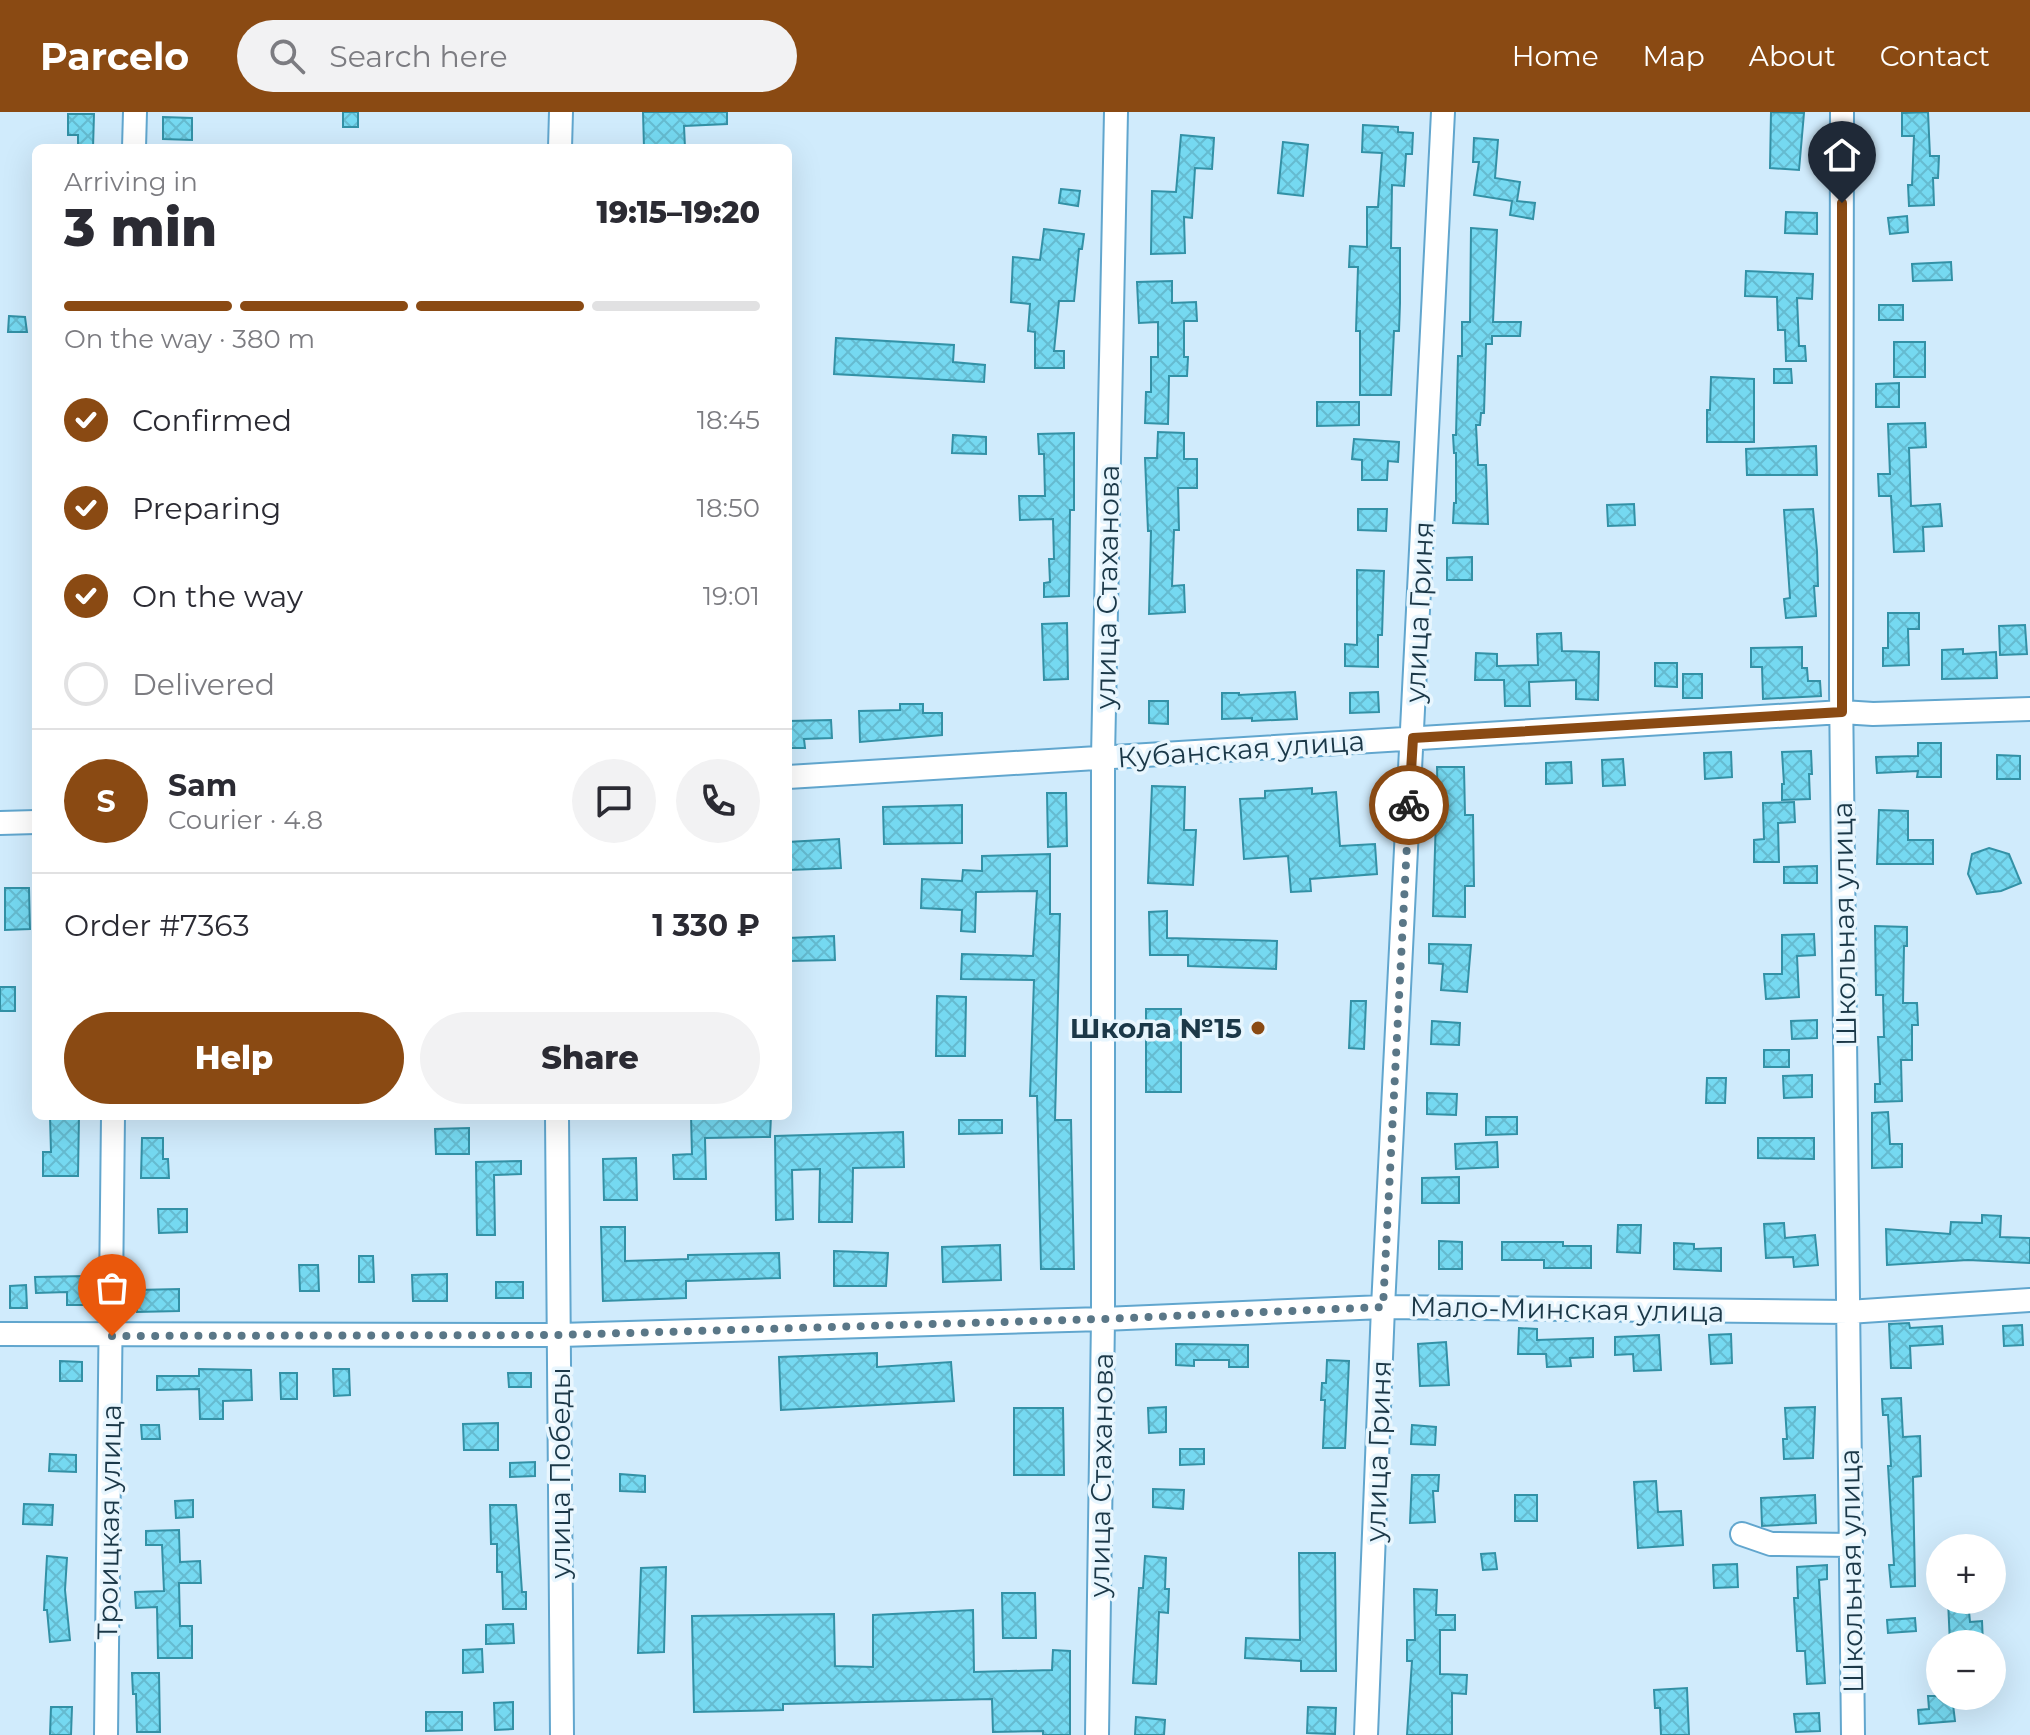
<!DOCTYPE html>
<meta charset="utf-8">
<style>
body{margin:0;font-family:Montserrat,sans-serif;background:#f2f2f3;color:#2b2b33;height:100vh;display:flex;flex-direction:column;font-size:30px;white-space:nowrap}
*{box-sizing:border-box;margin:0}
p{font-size:26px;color:#7c7c81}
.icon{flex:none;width:44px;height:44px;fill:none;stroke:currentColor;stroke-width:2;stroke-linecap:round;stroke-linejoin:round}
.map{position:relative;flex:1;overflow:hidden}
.details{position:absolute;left:32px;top:32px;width:760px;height:976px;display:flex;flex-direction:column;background:#fff;border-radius:12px;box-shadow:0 8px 32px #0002}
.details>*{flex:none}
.fabs{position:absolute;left:1926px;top:1422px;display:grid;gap:16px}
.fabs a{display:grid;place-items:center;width:80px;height:80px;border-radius:50%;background:#fff;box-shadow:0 8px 32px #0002;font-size:40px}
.pin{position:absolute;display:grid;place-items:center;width:68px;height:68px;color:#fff;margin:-82px -34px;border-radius:50% 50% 50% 0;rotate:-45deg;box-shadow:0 0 8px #0007}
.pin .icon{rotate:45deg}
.courier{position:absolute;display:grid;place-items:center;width:80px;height:80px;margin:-40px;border:6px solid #8a4a13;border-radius:50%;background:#fff;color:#222;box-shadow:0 2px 10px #0007}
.overview em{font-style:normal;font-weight:800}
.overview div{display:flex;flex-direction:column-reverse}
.overview{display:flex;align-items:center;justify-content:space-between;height:136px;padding:0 32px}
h1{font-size:52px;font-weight:800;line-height:60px}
.bar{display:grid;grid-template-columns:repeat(4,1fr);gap:12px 8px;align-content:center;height:96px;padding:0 32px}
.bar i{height:10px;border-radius:6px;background:#e1e1e2}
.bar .on{background:#8a4a13}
.bar p{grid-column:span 4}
.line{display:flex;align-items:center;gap:20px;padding:0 32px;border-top:2px solid #e1e1e2}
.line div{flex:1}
.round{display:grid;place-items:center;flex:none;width:84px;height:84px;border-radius:42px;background:#f2f2f3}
ol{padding:0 32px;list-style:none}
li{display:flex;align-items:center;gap:24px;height:88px}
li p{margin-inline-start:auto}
li .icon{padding:8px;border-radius:50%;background:#8a4a13;color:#fff;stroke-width:4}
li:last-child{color:#7c7c81}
li i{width:44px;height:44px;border:4px solid #e1e1e2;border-radius:50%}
.cta{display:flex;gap:16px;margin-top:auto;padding:16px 32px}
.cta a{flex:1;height:92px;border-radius:48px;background:#8a4a13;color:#fff;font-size:32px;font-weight:800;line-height:92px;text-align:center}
.cta a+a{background:#f2f2f3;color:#2b2b33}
header{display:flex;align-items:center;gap:48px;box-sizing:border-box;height:112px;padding:0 40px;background:#8a4a13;color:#fff}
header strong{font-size:38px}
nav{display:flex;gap:44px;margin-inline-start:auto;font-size:28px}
.search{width:560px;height:72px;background:#f2f2f3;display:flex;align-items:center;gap:20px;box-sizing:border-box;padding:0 28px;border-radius:44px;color:#7c7c81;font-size:30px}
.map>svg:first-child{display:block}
</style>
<header>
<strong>Parcelo</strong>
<div class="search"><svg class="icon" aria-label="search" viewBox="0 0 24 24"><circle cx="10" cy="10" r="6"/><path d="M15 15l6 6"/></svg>Search here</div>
<nav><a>Home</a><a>Map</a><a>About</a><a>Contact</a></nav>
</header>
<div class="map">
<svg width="2030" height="1623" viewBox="0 0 2030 1623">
<defs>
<pattern id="building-cross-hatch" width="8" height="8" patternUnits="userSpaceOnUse" patternTransform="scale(2)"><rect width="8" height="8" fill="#75d9f1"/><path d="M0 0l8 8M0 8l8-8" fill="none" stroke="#65bbd0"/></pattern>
</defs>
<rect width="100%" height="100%" fill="#d0ebfc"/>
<path fill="url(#building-cross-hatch)" stroke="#3391a6" stroke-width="2" d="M343,0H358V15H343Z
M643,0H727V12L684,14L685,36H644Z
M1771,0L1804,1L1799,58L1770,56Z
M1928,0L1930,44H1939L1938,66H1933L1934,93L1909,94L1908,73H1912L1914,24H1902V1Z
M68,2H94L93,36H78V23H68Z
M163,5L192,6V28L163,27Z
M1363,13L1398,15V20L1413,21L1412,42H1406L1404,74L1392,73L1391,136H1400V191L1399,219H1394L1391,283H1360V219H1356L1358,155H1349L1350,134L1367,135V95H1378L1382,41L1362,40Z
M1181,23L1214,26L1212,57L1195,56L1192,106L1184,105L1185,141L1151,142L1152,79L1176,80Z
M1474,26L1498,28L1495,66L1520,70L1517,89L1535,91L1533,107L1510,103L1512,89L1474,83L1479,50H1473Z
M1283,30L1308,33L1303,84L1278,81Z
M1061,77L1080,79L1078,94L1059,91Z
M1786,100L1817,101V122L1785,121Z
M1907,104L1908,120L1890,122L1888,106Z
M1471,116L1497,118L1493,210H1521L1520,224H1492V232H1486L1484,301H1481L1480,313H1476L1478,353H1486L1488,412L1453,411L1454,391H1456V341H1454L1453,323H1456L1458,244H1462V210H1470Z
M1044,117L1084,122L1082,137H1079L1074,189H1059L1054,239H1064V256H1035V220L1028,219L1030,192L1011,190L1013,145L1040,148Z
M1951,150L1952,168L1913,169L1912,152Z
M1746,159L1813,162L1812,187L1797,186L1799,234H1805L1806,249H1786L1785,218H1778L1777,185L1745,184Z
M1172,169V191L1196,190L1197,209H1184V245H1188L1187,264H1169L1168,312L1145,311L1146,280H1151V245H1158V210L1139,211L1137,170Z
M1879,193H1903V208H1879Z
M9,204L25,205L27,220H8Z
M836,226L954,233L953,250L985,253L984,270L834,262Z
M1894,230H1925V265H1894Z
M1774,257H1791L1792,271H1774Z
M1711,265L1754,267V330H1707V298H1710Z
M1899,271V295H1876V272Z
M1317,290H1359V313L1317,314Z
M1925,311L1926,335L1909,336L1911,394L1940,392L1942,414L1923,415L1924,439L1894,440L1891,384H1879L1878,362H1890L1888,312Z
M1158,320L1184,321V347H1197V376H1178L1179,418H1174L1172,474L1184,473L1185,500L1149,502L1151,419H1148L1145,346H1157Z
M1074,321V398H1070L1069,484L1044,485V471L1050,470L1049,447H1054L1053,407L1020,408L1019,384H1045L1044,342H1039L1038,322Z
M953,323L986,325V342L952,341Z
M1354,327L1399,330L1398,350L1388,349L1387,368H1362V348L1352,347Z
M1816,334L1817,363H1747L1746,337Z
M1634,392L1635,413L1608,414L1607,393Z
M1358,397H1387L1386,419L1358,418Z
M1813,397L1817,439L1818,474H1814L1816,504L1786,506L1784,487L1790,486L1784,398Z
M1472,445V468H1447V446Z
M1357,458L1384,459L1382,523H1378V555L1345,554V532L1357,533Z
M1888,501H1919V517H1908L1909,553L1883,554V536H1888Z
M1067,511L1068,567L1044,568L1042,512Z
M2025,513L2027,542L2000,543L1999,514Z
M1561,521L1562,539L1599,540L1598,588L1576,587V568L1529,570L1530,594H1505L1504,568H1475L1476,541L1497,542V554L1538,553L1537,522Z
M1802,535V556H1807L1808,569H1820L1821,584L1763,587L1762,555H1751V536Z
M1963,537V542L1996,540L1997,566L1942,567V538Z
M1655,551H1677V575L1655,574Z
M1683,562H1702V586H1683Z
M1295,580L1297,607L1252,609V606L1222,607V581H1239V583Z
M1378,580L1379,600L1350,601V581Z
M1149,589H1168V612L1149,611Z
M900,592H923V601H942V623L860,630L859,599L900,598Z
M831,608L832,626L804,627L805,636H789L788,609Z
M1918,631H1941V665H1917L1918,659L1877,661L1876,645L1918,644Z
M1811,639L1812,662H1809L1810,687L1782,688V672H1784L1782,640Z
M1731,640L1732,665L1705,667L1704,641Z
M1997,643L2020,644V667H1997Z
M1623,647L1625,673L1603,674L1602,648Z
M1571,650L1572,671L1546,672V651Z
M1437,655H1464L1465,703H1473L1474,774H1465V805L1433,804L1436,704H1438Z
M1152,674L1185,675L1184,718H1196L1193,773L1148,771Z
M1312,676V682L1336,680L1340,734L1375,732L1377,762L1310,767L1311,779L1291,780L1288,744L1244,747L1240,687L1265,686V679Z
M1047,681H1066L1067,734L1048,735Z
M1794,690L1795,710L1778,711L1779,750H1754V728L1764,727L1763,691Z
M962,693V731L884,732L883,695Z
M1879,698L1908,699V728H1933V752H1877Z
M839,727L841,756L789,758L788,730Z
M1989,736L2009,742L2021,771L2001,779L1977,782L1968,762L1972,742Z
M1050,742V802H1060L1055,1008H1071L1074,1157H1041L1037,984H1030L1034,868L961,867L962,842L1033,844L1037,779L976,780L975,820L961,819L962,798L921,796L922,767L962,769L963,758L982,759V744Z
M1817,754V771H1784V755Z
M5,776H29L30,817L5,818Z
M1167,799V826L1277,829L1276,857L1188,854V843H1150L1149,800Z
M1875,814L1907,815V834H1904L1903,891H1917L1918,913H1912V948H1901L1902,989L1875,990V972H1880L1878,925H1884L1883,883H1876Z
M1814,822L1815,843L1797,844L1799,885L1766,887L1764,862H1782V823Z
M834,824L835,848L788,849V826Z
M1429,832L1471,833L1467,880L1441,878L1443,852L1429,851Z
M0,875H15V899H0Z
M937,884L966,885L965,944H936Z
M1351,889H1366L1364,937L1349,936Z
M1146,897H1181V980H1146Z
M1817,908V926L1792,927L1791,909Z
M1432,909L1460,911L1459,933L1431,932Z
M1764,938H1789V955H1764Z
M1812,963V985L1784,986L1783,964Z
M1707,966H1726L1725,991H1706Z
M1427,981L1457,982L1456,1003L1427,1002Z
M1888,1000L1890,1032H1902V1055L1872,1056V1001Z
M50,1004H79L78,1064H43V1040H51Z
M691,1004H771L770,1025L705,1026L706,1067H674L673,1043L692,1042Z
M1486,1005H1517V1022L1486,1023Z
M959,1008H1002V1021L959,1022Z
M469,1016V1042H436L435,1017Z
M903,1020L904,1055L853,1056L852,1110H819L820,1057L792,1058L793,1107L776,1108L775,1024Z
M142,1026H163V1047H168L169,1066H141Z
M1758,1026H1814V1047L1758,1046Z
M1497,1030L1498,1055L1456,1057L1455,1032Z
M636,1046L637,1088H604L603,1047Z
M521,1049V1062L494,1063L495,1123H477L476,1050Z
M1459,1065V1091H1422V1066Z
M158,1097H187V1120L159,1121Z
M1982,1103L2001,1104L2000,1125L2030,1126V1151L1968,1148L1887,1153L1886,1117L1950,1122L1951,1110L1982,1111Z
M1784,1111L1785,1126L1815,1123L1818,1153L1794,1155L1793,1145L1766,1146L1764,1112Z
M1618,1113H1641L1640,1141L1617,1140Z
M601,1115H625V1149L688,1147V1143L779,1141L780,1166L686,1169V1186L603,1189Z
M1439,1129L1462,1130V1157H1439Z
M1502,1130H1563V1134H1591V1156H1544V1148H1502Z
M1674,1131L1694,1132V1137L1721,1136V1159L1674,1157Z
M1000,1133L1001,1168L943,1170L942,1135Z
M834,1139L888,1141L886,1174H834Z
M359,1144H373L374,1170H359Z
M299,1153H318L319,1179H300Z
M447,1162V1189H413L412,1163Z
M85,1164V1193H67V1180L36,1181L35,1165Z
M496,1170H523V1186H496Z
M26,1173L27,1196H10V1174Z
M179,1177V1199L137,1200V1178Z
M1909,1211L1910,1216L1942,1214L1943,1232L1910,1234L1911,1256H1891L1889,1212Z
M2022,1213L2023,1233L2004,1234L2003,1214Z
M1519,1216L1537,1217V1228L1593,1226V1245L1570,1246L1571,1254L1547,1255L1546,1242H1518Z
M1731,1222L1732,1251L1711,1252L1709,1223Z
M1659,1223L1661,1258L1634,1259L1633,1242L1615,1243V1225Z
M1446,1230L1449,1273L1420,1274L1418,1232Z
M1176,1232L1248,1233V1255H1229V1248H1194V1254L1176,1253Z
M877,1241V1255L951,1250L954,1289L781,1298L779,1245Z
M1327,1248L1349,1249L1345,1336H1323L1325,1288H1321L1322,1271H1326Z
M60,1249L82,1250V1269H60Z
M199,1257L251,1258L252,1288L223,1289V1307H200L199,1277L157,1278V1264H199Z
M333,1257H349L350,1283L334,1284Z
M280,1261H297V1287H281Z
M508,1261H531V1275H509Z
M1901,1286L1903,1325L1920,1324L1921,1364L1913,1365L1915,1474L1891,1475L1889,1453H1894L1888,1354H1891L1888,1303H1883L1882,1287Z
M1166,1295V1320L1149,1321L1148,1296Z
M1815,1295L1813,1346L1784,1347L1783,1327H1787L1785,1296Z
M1014,1296H1063L1064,1363H1014Z
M498,1311V1338H464L463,1312Z
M141,1313H159L160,1327H142Z
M1412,1313L1436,1315L1435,1333L1411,1332Z
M1180,1337H1204V1352L1180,1353Z
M50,1342L76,1343V1360L49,1359Z
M535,1350V1364L510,1365V1351Z
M620,1362L645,1364V1380L620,1379Z
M1412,1363H1439L1438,1379H1433L1435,1410L1410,1411Z
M1656,1369L1658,1400L1681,1399L1683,1433L1638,1436L1634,1370Z
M1153,1377L1184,1378L1183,1397L1153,1395Z
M1515,1383H1537V1409H1515Z
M1815,1383L1816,1411L1762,1414L1761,1386Z
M193,1388V1405L176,1406L175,1389Z
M24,1392L53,1393L52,1413L23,1412Z
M490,1393H516L522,1480H526V1497H503L502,1460H497V1432H491Z
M179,1418L180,1450L200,1449L201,1471H179L180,1514H192V1546H158L157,1495L136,1496L135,1480L164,1479L162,1433H146V1419Z
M1299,1441H1335L1336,1559H1301V1549L1245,1546L1246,1526L1300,1528Z
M1495,1441L1497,1457L1483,1458L1481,1442Z
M47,1444L67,1446L65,1478L70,1528L50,1530L47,1498H44Z
M1145,1444L1166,1446L1165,1477H1169L1168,1501L1159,1500L1156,1572L1133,1571L1139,1476H1143Z
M1737,1452L1738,1475L1714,1476L1713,1453Z
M1827,1453V1467L1819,1468L1825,1571L1807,1572L1805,1539H1797L1794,1486H1798L1797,1455Z
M666,1455L664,1540L638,1541L641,1456Z
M1414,1477L1437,1478L1436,1503H1455V1518H1440V1562L1467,1563L1466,1582L1452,1581V1623H1407L1412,1549H1407V1528H1415Z
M1002,1481H1035L1036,1526H1003Z
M1948,1488H1968L1970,1510L1982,1509L1983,1532H1950Z
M973,1498L974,1560L1052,1558L1053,1538L1070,1539V1623H1043V1619L993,1620L992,1587L783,1592V1598L694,1600L692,1504L834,1502L835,1554L873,1555V1503Z
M1915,1506L1916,1519L1888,1521L1887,1508Z
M513,1512L514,1531L486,1532V1513Z
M482,1537L483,1560L463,1561V1538Z
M132,1561H159L160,1620H137L136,1582H133Z
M1687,1576L1689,1623H1661L1660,1596H1655L1654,1578Z
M1928,1584H1952L1955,1609L1919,1612L1918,1598L1929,1597Z
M513,1590V1617L495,1618L494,1591Z
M51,1595H72L71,1623H50Z
M1308,1595L1336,1596L1335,1622L1307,1621Z
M426,1600H462V1618L426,1619Z
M1819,1601L1820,1619L1796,1620L1794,1602Z
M1136,1605L1165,1608L1164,1623H1135Z"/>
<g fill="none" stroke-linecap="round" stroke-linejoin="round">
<g stroke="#61a6ce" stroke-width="26">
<path id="minor" d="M1842,0L1841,577L1853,1623
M134,36L135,0
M560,36L561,0
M788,665L1842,600L1873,602L2030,597
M0,711L36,710
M557,1004L562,1623
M0,1222L560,1223L1103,1207L1383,1195L1848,1200L2030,1188
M1742,1422L1771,1432L1851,1433
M106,1623L113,1004
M1097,1623L1103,1207V645L1116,0
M1366,1623L1383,1195L1443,0"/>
</g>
<use href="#minor" stroke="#fff" stroke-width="22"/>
</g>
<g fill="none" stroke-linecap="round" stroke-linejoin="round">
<path stroke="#5a7787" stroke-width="8" stroke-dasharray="0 14.4" d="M112,1224L560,1223L1103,1207L1383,1195L1409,693"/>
<path stroke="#8a4a13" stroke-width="10" d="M1409,693L1413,626L1842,600V91"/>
</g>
<circle fill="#8a4a13" stroke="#e8f6fe" stroke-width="3" cx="1258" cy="916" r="8"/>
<g text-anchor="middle" stroke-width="7" stroke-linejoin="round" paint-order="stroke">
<g font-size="28" fill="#1b3848" stroke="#e8f6fe">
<text transform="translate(1107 475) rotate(-89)" y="10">улица Стаханова</text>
<text transform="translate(1419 500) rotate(-87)" y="10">улица Гриня</text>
<text transform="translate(1241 637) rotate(-4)" y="10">Кубанская улица</text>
<text transform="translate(1844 812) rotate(-91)" y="10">Школьная улица</text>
<text transform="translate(1567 1197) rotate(1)" y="10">Мало-Минская улица</text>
<text transform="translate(1378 1339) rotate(-88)" y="10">улица Гриня</text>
<text transform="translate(560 1361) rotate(-90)" y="10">улица Победы</text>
<text transform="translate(1101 1363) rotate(-89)" y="10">улица Стаханова</text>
<text transform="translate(109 1410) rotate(-89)" y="10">Троицкая улица</text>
<text transform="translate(1851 1459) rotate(-91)" y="10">Школьная улица</text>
</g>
<g font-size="28" font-weight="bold" fill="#1b3848" stroke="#e8f6fe" text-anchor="end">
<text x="1242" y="926">Школа №15</text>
</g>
</g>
</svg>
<div class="fabs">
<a>+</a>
<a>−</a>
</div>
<div class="pin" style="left:112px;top:1224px;background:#ea580c"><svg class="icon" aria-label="bag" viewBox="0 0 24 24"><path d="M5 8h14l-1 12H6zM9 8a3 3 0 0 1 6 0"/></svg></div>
<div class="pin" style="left:1842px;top:91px;background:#1f2937"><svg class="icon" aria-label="home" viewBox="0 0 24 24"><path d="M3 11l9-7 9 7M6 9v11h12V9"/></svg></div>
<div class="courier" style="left:1409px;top:693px"><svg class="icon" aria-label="bike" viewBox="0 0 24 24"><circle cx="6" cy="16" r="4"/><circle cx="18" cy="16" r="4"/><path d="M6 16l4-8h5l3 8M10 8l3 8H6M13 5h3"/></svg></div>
<section class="details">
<div class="overview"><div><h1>3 min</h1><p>Arriving in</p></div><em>19:15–19:20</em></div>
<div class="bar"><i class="on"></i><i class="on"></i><i class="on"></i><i></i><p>On the way · 380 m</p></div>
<ol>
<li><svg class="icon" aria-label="check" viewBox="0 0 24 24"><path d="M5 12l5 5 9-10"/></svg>Confirmed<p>18:45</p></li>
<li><svg class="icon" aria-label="check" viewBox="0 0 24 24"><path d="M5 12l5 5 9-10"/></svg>Preparing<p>18:50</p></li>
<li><svg class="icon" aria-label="check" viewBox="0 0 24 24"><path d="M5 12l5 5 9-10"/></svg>On the way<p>19:01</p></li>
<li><i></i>Delivered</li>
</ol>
<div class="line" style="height:144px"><b class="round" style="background:#8a4a13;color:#fff">S</b><div><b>Sam</b><p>Courier · 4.8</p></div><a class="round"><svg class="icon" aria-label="chat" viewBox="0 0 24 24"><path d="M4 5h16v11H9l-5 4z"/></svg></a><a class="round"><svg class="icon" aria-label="phone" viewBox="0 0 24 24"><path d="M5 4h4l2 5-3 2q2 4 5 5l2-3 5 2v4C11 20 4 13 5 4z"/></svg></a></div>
<div class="line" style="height:104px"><div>Order #7363</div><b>1 330 ₽</b></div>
<div class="cta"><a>Help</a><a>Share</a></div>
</section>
</div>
